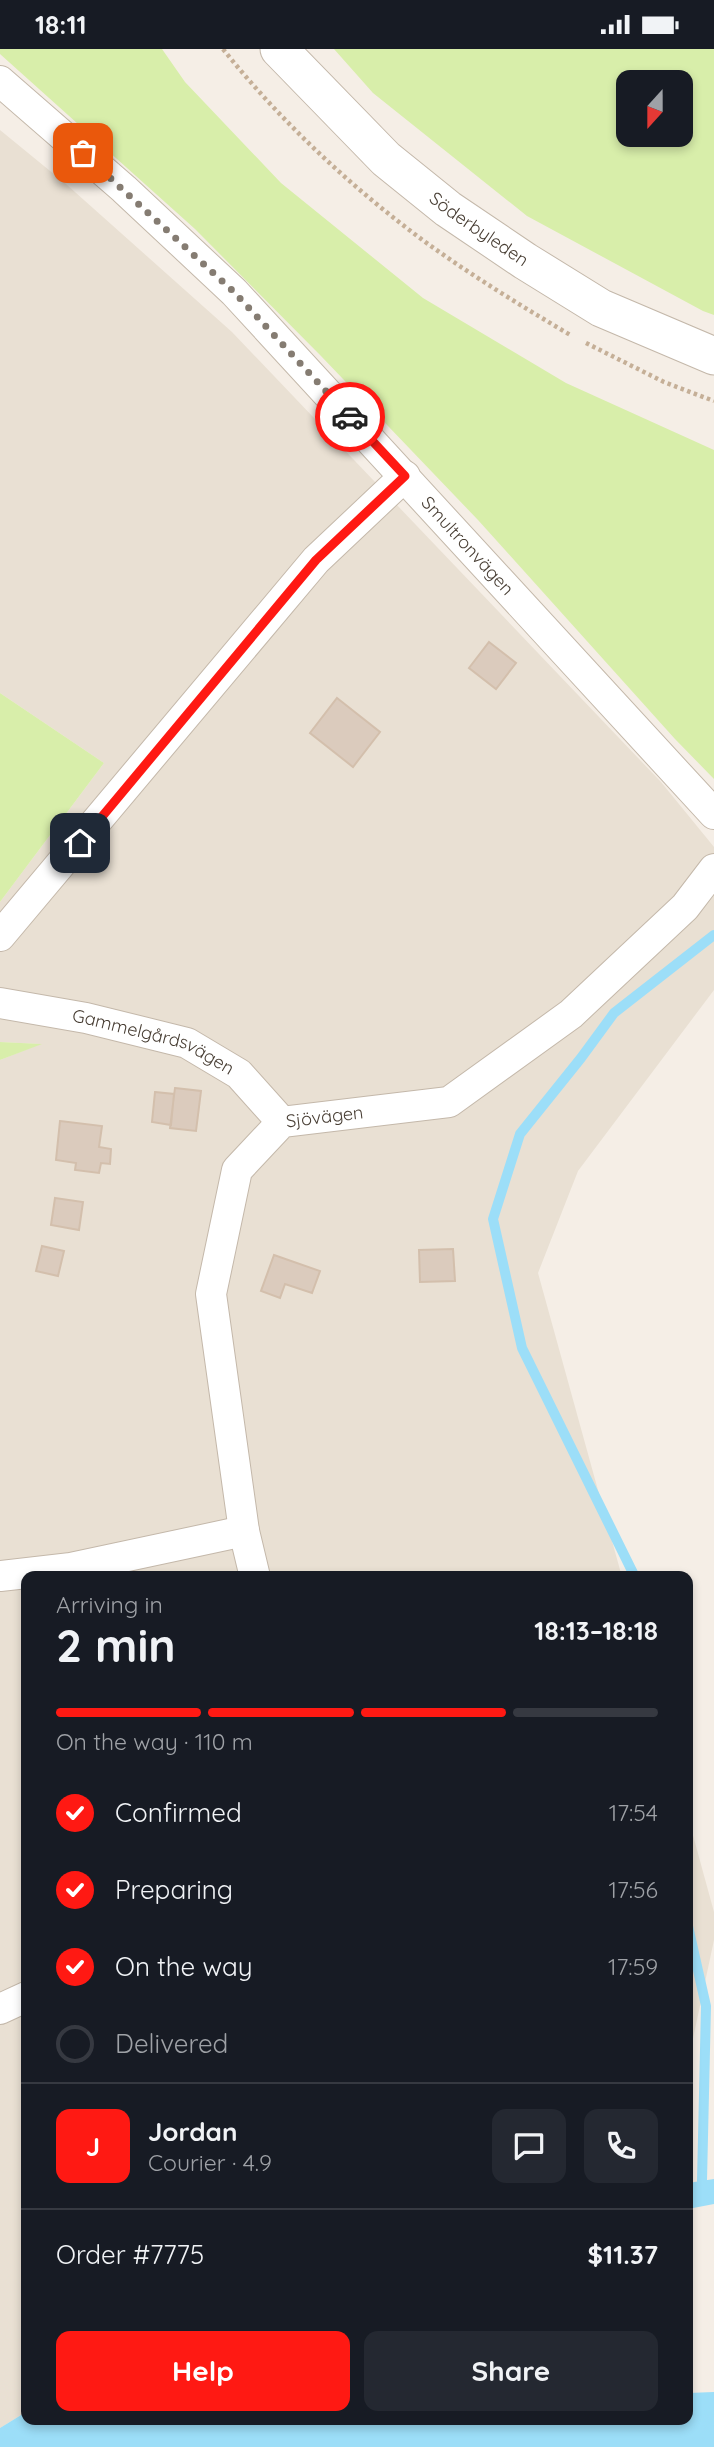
<!DOCTYPE html>
<meta charset="utf-8">
<style>
body{margin:0;font-family:Quicksand,sans-serif;background:#242831;color:#f1f3f6;height:100vh;display:flex;flex-direction:column;font-size:26px;white-space:nowrap}
*{box-sizing:border-box;margin:0}
p{font-size:23px;color:#9ea1a6}
.icon{flex:none;width:38px;height:38px;fill:none;stroke:currentColor;stroke-width:2;stroke-linecap:round;stroke-linejoin:round}
.map{position:relative;flex:1;overflow:hidden}
.sheet{position:absolute;left:21px;top:1522px;width:672px;height:854px;display:flex;flex-direction:column;background:#171b24;border-radius:14px;box-shadow:0 4px 10px #0003}
.sheet>*{flex:none}
.needle{width:46px;rotate:201deg}
.buttons{position:absolute;left:616px;top:21px;display:grid;gap:14px}
.buttons a{display:grid;place-items:center;width:77px;height:77px;border-radius:14px;background:#171b24;box-shadow:0 4px 10px #0003;font-size:35px}
.pin{position:absolute;display:grid;place-items:center;width:60px;height:60px;color:#fff;margin:-30px;border-radius:14px;box-shadow:0 4px 10px #0006}
.courier{position:absolute;display:grid;place-items:center;width:70px;height:70px;margin:-35px;border:5px solid #ff1913;border-radius:50%;background:#fff;color:#222;box-shadow:0 2px 9px #0007}
.summary em{font-style:normal;font-weight:700}
.summary div{display:flex;flex-direction:column-reverse}
.summary{display:flex;align-items:center;justify-content:space-between;height:119px;padding:0 35px}
h1{font-size:46px;font-weight:700;line-height:52px}
.bar{display:grid;grid-template-columns:repeat(4,1fr);gap:10px 7px;align-content:center;height:84px;padding:0 35px}
.bar i{height:9px;border-radius:5px;background:#363941}
.bar .active{background:#ff1913}
.bar p{grid-column:span 4}
.line{display:flex;align-items:center;gap:18px;padding:0 35px;border-top:2px solid #363941}
.line div{flex:1}
.round{display:grid;place-items:center;flex:none;width:74px;height:74px;border-radius:14px;background:#242831}
ol{padding:0 35px;list-style:none}
li{display:flex;align-items:center;gap:21px;height:77px}
li p{margin-inline-start:auto}
li .icon{padding:7px;border-radius:50%;background:#ff1913;color:#fff;stroke-width:4}
li:last-child{color:#9ea1a6}
li i{width:38px;height:38px;border:4px solid #363941;border-radius:50%}
.primary-button{display:flex;gap:14px;margin-top:auto;padding:14px 35px}
.primary-button a{flex:1;height:80px;border-radius:14px;background:#ff1913;color:#fff;font-size:28px;font-weight:700;line-height:80px;text-align:center}
.primary-button a+a{background:#242831;color:#f1f3f6}
.status{display:flex;justify-content:space-between;align-items:center;height:49px;padding:0 35px;background:#171b24;direction:ltr}
.status svg{height:19px;fill:currentColor}
.map>svg:first-child{display:block}
</style>
<div class="status"><b>18:11</b><svg viewBox="0 0 49 12"><path d="M0 12V9h3v3zM5 12V6h3v6zM10 12V3h3v9zM15 12V0h3v12zM26 1h20v11H26zM47 4h2v5h-2z"/></svg></div>
<div class="map">
<svg width="714" height="2398" viewBox="0 0 714 2398">
<rect width="100%" height="100%" fill="#f5eee6"/>
<path fill="#e9e0d3" d="M0,81L66,135L232,283L661,733L714,798V941L578,1122L538,1224L622,1528H26V2363L0,2379V1011L40,995L0,993V853L104,714L0,644Z
M688,1768L714,1863V1891L688,2013Z"/>
<path fill="#d8eeaa" fill-rule="evenodd" d="M0,0H162L185,33L281,134L423,249L566,334L714,401V730L675,690L478,471L321,307L195,180L0,5Z
M334,0H714V266L703,262L527,167L373,44ZM681,33V86H628V33Z
M0,644L104,714L0,853Z
M0,993L42,995L0,1011Z"/>
<path fill="#9cdef8" d="M714,2130V2155L688,2160V2134Z
M714,2343V2398H0V2379L26,2363V2371H688V2344Z"/>
<g fill="none" stroke-linecap="round" stroke-linejoin="round">
<path stroke="#9cdef8" stroke-width="10" d="M635,1528L522,1299L493,1170L520,1085L581,1009L614,964L714,886
M688,1877L706,1957L702,2132"/>
</g>
<path fill="#dbcbbd" stroke="#d3bfac" stroke-width="2" d="M489,593L516,614L496,640L469,619Z
M337,649L380,683L353,718L310,684Z
M175,1039L201,1042L196,1082L170,1079Z
M155,1043L174,1045L171,1076L152,1073Z
M60,1072L102,1077L99,1098L111,1100L110,1115L101,1114L99,1124L75,1121L76,1114L56,1111Z
M55,1149L83,1153L79,1181L51,1176Z
M42,1197L64,1202L58,1227L36,1222Z
M453,1200L455,1232L420,1233L419,1201Z
M274,1206L320,1222L312,1244L285,1235L280,1249L261,1242Z"/>
<g fill="none" stroke-linecap="round" stroke-linejoin="round">
<g stroke="#c4b8aa" stroke-width="32">
<g id="minor">
<path id="s1" d="M0,32L124,140L234,243L714,765"/>
<path d="M0,887L316,511L405,427"/>
<path id="s2" d="M0,954L86,969L187,994L239,1025L282,1073"/>
<path d="M0,1527L71,1519L244,1482"/>
<path id="s3" d="M255,1528L244,1482L211,1245L237,1121L282,1073L449,1053L571,965L685,858L714,820"/>
<path d="M0,1960L26,1948"/>
</g>
</g>
<g stroke="#c4b8aa" stroke-width="39">
<g id="tertiary">
<path id="s4" d="M279,0L386,110L448,160L525,212L601,259L714,307"/>
</g>
</g>
<path stroke="#c5af97" stroke-width="4.5" stroke-dasharray="3.5 3.5" stroke-linecap="butt" d="M223,0C281,73 353,140 428,195C474,228 523,258 572,287
M586,294L664,333L714,352"/>
<use href="#minor" stroke="#fff" stroke-width="30"/>
<use href="#tertiary" stroke="#fff" stroke-width="37"/>
</g>
<g fill="none" stroke-linecap="round" stroke-linejoin="round">
<path stroke="#857c72" stroke-width="7" stroke-dasharray="0 12.6" d="M83,104L234,243L350,368"/>
<path stroke="#ff1913" stroke-width="9" d="M80,794L316,511L405,427L350,368"/>
</g>
<g text-anchor="middle" stroke-width="5" stroke-linejoin="round" paint-order="stroke">
<g font-size="18" fill="#483e34" stroke="#fff">
<text dy="6" stroke="none"><textPath href="#s4" startOffset="270">Söderbyleden</textPath></text>
<text dy="6" stroke="none"><textPath href="#s1" startOffset="660">Smultronvägen</textPath></text>
<text dy="6" stroke="none"><textPath href="#s2" startOffset="159">Gammelgårdsvägen</textPath></text>
<text dy="6" stroke="none"><textPath href="#s3" startOffset="522">Sjövägen</textPath></text>
</g>
</g>
</svg>
<div class="buttons">
<a><svg class="needle" viewBox="-14 -14 28 28"><path d="M0-13l5 13h-10z" fill="#e53935"/><path d="M0 13l5-13h-10z" fill="#9ea1a6"/></svg></a>
</div>
<div class="pin" style="left:83px;top:104px;background:#ea580c"><svg class="icon" aria-label="bag" viewBox="0 0 24 24"><path d="M5 8h14l-1 12H6zM9 8a3 3 0 0 1 6 0"/></svg></div>
<div class="pin" style="left:80px;top:794px;background:#1f2937"><svg class="icon" aria-label="home" viewBox="0 0 24 24"><path d="M3 11l9-7 9 7M6 9v11h12V9"/></svg></div>
<div class="courier" style="left:350px;top:368px"><svg class="icon" aria-label="car" viewBox="0 0 24 24"><path d="M5 17H2v-5l4-1 3-4h7l3 4 3 1v5h-3M9 17h6M6 11h13"/><circle cx="7" cy="17" r="2"/><circle cx="17" cy="17" r="2"/></svg></div>
<section class="sheet">
<div class="summary"><div><h1>2 min</h1><p>Arriving in</p></div><em>18:13–18:18</em></div>
<div class="bar"><i class="active"></i><i class="active"></i><i class="active"></i><i></i><p>On the way · 110 m</p></div>
<ol>
<li><svg class="icon" aria-label="check" viewBox="0 0 24 24"><path d="M5 12l5 5 9-10"/></svg>Confirmed<p>17:54</p></li>
<li><svg class="icon" aria-label="check" viewBox="0 0 24 24"><path d="M5 12l5 5 9-10"/></svg>Preparing<p>17:56</p></li>
<li><svg class="icon" aria-label="check" viewBox="0 0 24 24"><path d="M5 12l5 5 9-10"/></svg>On the way<p>17:59</p></li>
<li><i></i>Delivered</li>
</ol>
<div class="line" style="height:126px"><b class="round" style="background:#ff1913;color:#fff">J</b><div><b>Jordan</b><p>Courier · 4.9</p></div><a class="round"><svg class="icon" aria-label="chat" viewBox="0 0 24 24"><path d="M4 5h16v11H9l-5 4z"/></svg></a><a class="round"><svg class="icon" aria-label="phone" viewBox="0 0 24 24"><path d="M5 4h4l2 5-3 2q2 4 5 5l2-3 5 2v4C11 20 4 13 5 4z"/></svg></a></div>
<div class="line" style="height:91px"><div>Order #7775</div><b>$11.37</b></div>
<div class="primary-button"><a>Help</a><a>Share</a></div>
</section>
</div>
